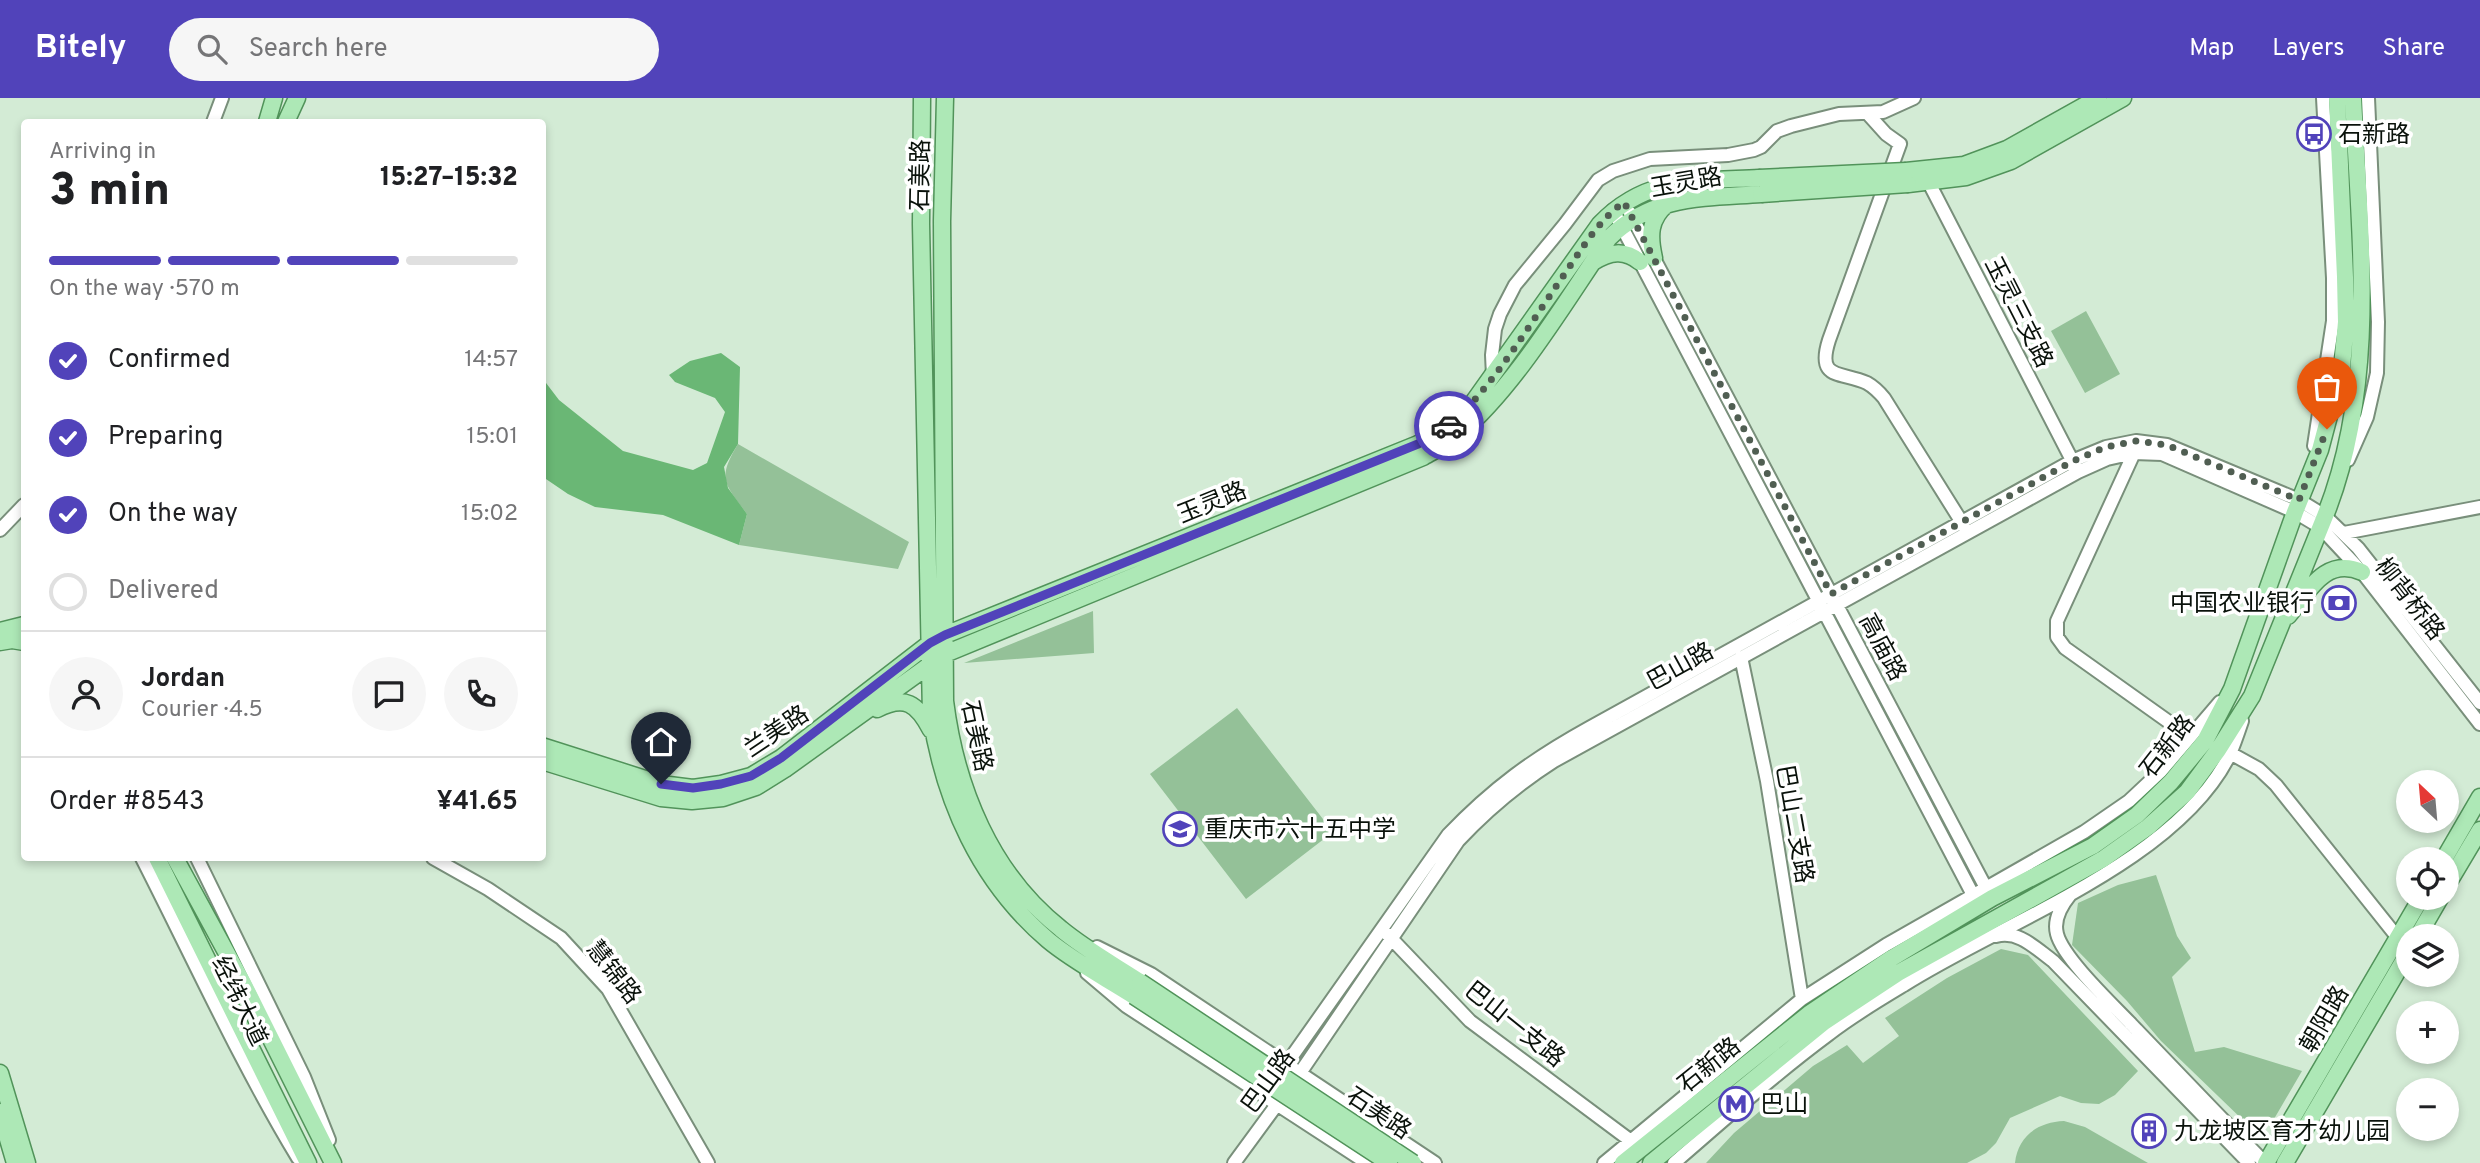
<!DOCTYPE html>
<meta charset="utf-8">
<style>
body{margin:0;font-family:Overpass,"Noto Sans SC",sans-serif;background:#f6f6f6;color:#202124;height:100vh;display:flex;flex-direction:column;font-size:26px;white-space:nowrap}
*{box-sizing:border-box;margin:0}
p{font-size:23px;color:#757577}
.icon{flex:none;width:38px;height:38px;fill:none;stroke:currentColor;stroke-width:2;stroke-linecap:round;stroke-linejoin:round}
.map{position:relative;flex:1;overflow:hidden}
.drawer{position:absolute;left:21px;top:21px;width:525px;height:742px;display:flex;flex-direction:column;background:#fff;border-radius:7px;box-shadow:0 4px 10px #0003}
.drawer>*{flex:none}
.needle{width:46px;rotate:334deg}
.fabs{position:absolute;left:2396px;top:672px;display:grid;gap:14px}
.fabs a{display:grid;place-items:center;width:63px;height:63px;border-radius:50%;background:#fff;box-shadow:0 4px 10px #0003;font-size:35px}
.pin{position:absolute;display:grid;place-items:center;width:60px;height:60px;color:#fff;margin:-72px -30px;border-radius:50% 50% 50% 0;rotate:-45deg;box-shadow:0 0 7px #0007}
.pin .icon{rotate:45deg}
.courier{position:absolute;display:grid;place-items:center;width:70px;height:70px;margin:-35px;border:5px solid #5143ba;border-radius:50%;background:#fff;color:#222;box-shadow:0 2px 9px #0007}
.headline em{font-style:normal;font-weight:800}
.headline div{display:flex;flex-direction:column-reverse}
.headline{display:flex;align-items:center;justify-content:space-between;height:119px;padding:0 28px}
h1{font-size:46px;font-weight:800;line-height:52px}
.bar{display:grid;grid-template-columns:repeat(4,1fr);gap:10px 7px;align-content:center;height:84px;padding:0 28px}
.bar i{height:9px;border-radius:5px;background:#e0e0e0}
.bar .current{background:#5143ba}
.bar p{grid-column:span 4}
.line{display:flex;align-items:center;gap:18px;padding:0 28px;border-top:2px solid #e0e0e0}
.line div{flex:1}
.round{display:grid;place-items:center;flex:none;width:74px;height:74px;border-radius:37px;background:#f6f6f6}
ol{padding:0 28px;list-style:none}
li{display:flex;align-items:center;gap:21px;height:77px}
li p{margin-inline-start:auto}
li .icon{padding:7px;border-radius:50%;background:#5143ba;color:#fff;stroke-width:4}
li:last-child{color:#757577}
li i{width:38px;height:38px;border:4px solid #e0e0e0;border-radius:50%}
header{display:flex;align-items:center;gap:42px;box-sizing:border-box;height:98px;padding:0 35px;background:#5143ba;color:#fff}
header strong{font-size:33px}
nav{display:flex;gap:38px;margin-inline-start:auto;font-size:24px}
.search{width:490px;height:63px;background:#f6f6f6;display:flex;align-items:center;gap:18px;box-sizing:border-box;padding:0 24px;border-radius:38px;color:#757577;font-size:26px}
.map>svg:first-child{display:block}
</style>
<header>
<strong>Bitely</strong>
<div class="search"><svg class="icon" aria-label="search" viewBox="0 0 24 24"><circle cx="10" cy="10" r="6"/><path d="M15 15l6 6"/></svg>Search here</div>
<nav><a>Map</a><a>Layers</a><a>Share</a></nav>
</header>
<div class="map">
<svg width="2480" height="1065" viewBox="0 0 2480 1065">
<rect width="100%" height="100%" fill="#d3ebd5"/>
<path fill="#94c198" d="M2086,213L2120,276L2085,295L2051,233Z
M738,346L909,444L898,471L739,447L747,416C724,385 717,381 738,346Z
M1093,513L1094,555L964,565Z
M1237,610L1333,734L1246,801L1150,676Z
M2156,777L2177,838L2191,860L2172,879L2195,954L2224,949L2302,973L2274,1021L2247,1026L2161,943L2127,903L2072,847L2078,805L2118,787Z
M2001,851L2028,857L2138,973L2115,997L2099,1006L2081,1005L2060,998L2010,1020L1996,1045L1986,1055L1967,1065H1706L1734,1035L1813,968L1847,947L1863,965L1899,938L1885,920L1947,880Z
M2064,1023L2085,1029L2148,1065H2015C2018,1038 2038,1024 2064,1023Z"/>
<path fill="#6ab775" d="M721,255L740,269L738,346L724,369L728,390L747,416L739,447L663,417L595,409L568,396L543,379V281L559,302L623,353L693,372L707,365L725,314L715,300L675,284L669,277L690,263Z"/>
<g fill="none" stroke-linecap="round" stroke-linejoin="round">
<g stroke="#798f7b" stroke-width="16">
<path id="minor" d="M1868,16L1886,36L1900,46L1829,242C1816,283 1841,273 1867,285C1874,289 1879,294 1884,300L1966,431
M213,24L222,0
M1926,79L2075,368
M1613,112L1973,797
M1630,115L1986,790
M1493,278L1492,257L1495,231L1500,216L1515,187L1565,126L1598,82L1613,73L1650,61L1728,57L1754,52L1761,49L1777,33L1791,28L1839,16L1883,14L1914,0
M2314,348L2333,223V180L2323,0
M2134,355L2057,523V539L2065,550L2190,639
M2348,362L2367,319L2377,275L2378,224L2368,0
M0,432L24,407
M2344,435L2480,409
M1741,559L1767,683L1802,901
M2230,655L2259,671L2276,687L2398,840
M142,760C193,860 240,964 298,1060
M197,760L304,979L329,1042
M433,760L488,791L561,840L608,891L708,1065
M2070,797C2061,808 2053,821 2057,836C2063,860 2113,907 2131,926C2176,973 2220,1019 2265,1065
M1387,836L1470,923L1631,1043
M1996,838C2019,832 2035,850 2053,863L2249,1065
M1097,849L1151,876L1435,1065
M1087,875L1126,908L1367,1065
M1264,998L1448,737C1493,690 1533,661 1589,630L2072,363L2106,349L2136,343L2167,347L2299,402L2325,418L2358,450L2480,605
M1234,1065L1300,975L1458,743C1488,711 1518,686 1554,663L2078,374L2107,361L2134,355L2162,356L2295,414L2320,429L2362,474L2480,626
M1604,1065L1802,901L1886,847L2084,734L2129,703L2161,673L2220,604
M1674,1065C1725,1021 1775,976 1829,936C1852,918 1879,902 1904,887C2003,824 2175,765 2229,658C2234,647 2238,635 2242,623"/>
</g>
<g stroke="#51935a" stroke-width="19">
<path id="major" d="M922,0L921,126L931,617C944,703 980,784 1048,842C1073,863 1106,880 1134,898
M945,0L942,123L945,603C956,690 991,776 1061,831C1085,851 1114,867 1140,884
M267,24L274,0
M286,24L297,0
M1906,73L1964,67L2007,51L2098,0
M1908,86L1966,79L2011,63L2123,0
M1654,160C1649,138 1649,121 1667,106
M1593,164C1610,154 1624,151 1640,164
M2288,518C2309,493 2325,458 2362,474
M0,533L24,527
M0,544L12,542L24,544
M877,611C905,597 917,605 931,632
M542,648L661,686L693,690L721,686L751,678L781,660L930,545L945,537L1418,346L1449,328L1472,306L1600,126C1646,78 1697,83 1759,80
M542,663L661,700L692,703L723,700L756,689L785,671L945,556L1423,359C1435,352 1449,346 1459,336C1516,288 1566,202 1609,140C1653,97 1704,100 1761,96
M157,760L308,1065
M175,760L243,885L333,1065
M2444,761L2480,699
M2446,789L2480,732
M2418,838L2440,800
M0,975L27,1065
M0,1014L15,1065
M1623,1065L1809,916L1892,860L1992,800L2093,748L2137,717L2171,684L2205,643L2232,591L2295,414L2320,352L2342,269L2346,224L2345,179L2337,0
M1651,1065L1824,924L1898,875L2103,761L2148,729L2187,694L2218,652L2252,598L2325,418C2378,285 2360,140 2353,0
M2266,1065L2421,800
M2285,1065L2408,855"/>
</g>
<use href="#minor" stroke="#fff" stroke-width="12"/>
<use href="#major" stroke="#ade8b6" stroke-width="16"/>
<g stroke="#51935a" stroke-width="19" stroke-linecap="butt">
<path id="major-bridge" d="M1759,80L1906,73
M1761,96L1908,86
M1140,884L1413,1065
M1134,898L1389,1065"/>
</g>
<use href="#major-bridge" stroke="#ade8b6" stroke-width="16"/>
</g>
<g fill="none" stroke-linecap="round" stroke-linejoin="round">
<path stroke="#505e52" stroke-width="7" stroke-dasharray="0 12.6" d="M1449,328C1496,285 1529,227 1566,174C1583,149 1599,122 1624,104L1831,496L2073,363L2106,349L2136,343L2167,347L2299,402L2327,331"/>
<path stroke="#5143ba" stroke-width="9" d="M661,686L693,690L721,686L751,678L781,660L930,545L945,537L1418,346L1449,328"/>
</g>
<defs>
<g id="bus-ring" transform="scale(1.75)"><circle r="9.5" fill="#fff" stroke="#5143ba" stroke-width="1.5"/><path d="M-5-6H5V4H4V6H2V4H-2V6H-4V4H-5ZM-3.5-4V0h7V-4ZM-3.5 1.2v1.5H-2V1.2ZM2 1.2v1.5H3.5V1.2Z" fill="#5143ba"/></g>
<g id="bank-ring" transform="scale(1.75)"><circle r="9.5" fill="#fff" stroke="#5143ba" stroke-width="1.5"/><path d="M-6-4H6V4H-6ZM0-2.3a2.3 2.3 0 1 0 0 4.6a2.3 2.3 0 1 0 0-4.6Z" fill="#5143ba"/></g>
<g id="school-ring" transform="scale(1.75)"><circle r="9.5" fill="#fff" stroke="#5143ba" stroke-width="1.5"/><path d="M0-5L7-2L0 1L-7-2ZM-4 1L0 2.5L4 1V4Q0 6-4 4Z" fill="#5143ba"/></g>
<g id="metro-ring" transform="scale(1.75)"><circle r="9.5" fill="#fff" stroke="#5143ba" stroke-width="1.5"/><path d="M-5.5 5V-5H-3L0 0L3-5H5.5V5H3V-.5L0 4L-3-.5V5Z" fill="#5143ba"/></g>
<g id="building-ring" transform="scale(1.75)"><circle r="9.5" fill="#fff" stroke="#5143ba" stroke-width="1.5"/><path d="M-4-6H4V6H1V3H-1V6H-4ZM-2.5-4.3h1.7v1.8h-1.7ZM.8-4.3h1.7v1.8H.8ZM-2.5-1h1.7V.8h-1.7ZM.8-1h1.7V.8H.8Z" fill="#5143ba"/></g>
</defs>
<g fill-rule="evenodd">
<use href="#bus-ring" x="2314" y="36"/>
<use href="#bank-ring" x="2339" y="505"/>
<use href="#school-ring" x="1180" y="731"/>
<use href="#metro-ring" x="1736" y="1006"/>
<use href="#building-ring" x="2149" y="1033"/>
</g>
<g text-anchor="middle" stroke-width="7" stroke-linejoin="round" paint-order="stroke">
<g font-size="24" fill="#0a120b" stroke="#fff" text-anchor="start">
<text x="2338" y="44">石新路</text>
<text x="2314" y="513" text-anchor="end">中国农业银行</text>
<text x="1204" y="739">重庆市六十五中学</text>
<text x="1760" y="1014">巴山</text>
<text x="2174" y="1041">九龙坡区育才幼儿园</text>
</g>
<g font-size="24" fill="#0a120b" stroke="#fff">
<text transform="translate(920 77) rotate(-89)" y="8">石美路</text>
<text transform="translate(1686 84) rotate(-10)" y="8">玉灵路</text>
<text transform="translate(2019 214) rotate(63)" y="8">玉灵三支路</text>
<text transform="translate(1212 404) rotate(-22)" y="8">玉灵路</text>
<text transform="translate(2410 501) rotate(52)" y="8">柳背桥路</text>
<text transform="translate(1883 549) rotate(62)" y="8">高庙路</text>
<text transform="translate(1680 568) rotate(-29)" y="8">巴山路</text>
<text transform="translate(776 633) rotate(-34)" y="8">兰美路</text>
<text transform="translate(977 638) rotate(78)" y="8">石美路</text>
<text transform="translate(2167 648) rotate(-52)" y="8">石新路</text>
<text transform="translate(1795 726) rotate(80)" y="8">巴山二支路</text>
<text transform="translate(614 874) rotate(52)" y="8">慧锦路</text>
<text transform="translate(240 903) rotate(64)" y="8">经纬大道</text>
<text transform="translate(2324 921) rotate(-60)" y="8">朝阳路</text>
<text transform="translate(1515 926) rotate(39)" y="8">巴山一支路</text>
<text transform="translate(1709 967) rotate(-39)" y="8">石新路</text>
<text transform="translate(1268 983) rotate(-54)" y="8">巴山路</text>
<text transform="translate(1379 1015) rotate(34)" y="8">石美路</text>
</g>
</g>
</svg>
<div class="fabs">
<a><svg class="needle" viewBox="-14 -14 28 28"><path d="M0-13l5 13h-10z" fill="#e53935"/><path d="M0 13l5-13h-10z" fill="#757577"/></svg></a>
<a><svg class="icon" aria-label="locate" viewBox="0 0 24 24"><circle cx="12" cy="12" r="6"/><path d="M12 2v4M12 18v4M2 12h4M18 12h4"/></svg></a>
<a><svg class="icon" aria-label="layers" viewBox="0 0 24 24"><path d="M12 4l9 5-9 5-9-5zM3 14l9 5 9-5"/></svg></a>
<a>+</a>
<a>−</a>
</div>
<div class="pin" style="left:2327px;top:331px;background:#ea580c"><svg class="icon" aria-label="bag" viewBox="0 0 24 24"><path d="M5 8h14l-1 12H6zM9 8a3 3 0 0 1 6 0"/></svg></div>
<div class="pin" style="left:661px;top:686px;background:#1f2937"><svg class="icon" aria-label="home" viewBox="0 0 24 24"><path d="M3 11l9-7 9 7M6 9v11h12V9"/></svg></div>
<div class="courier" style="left:1449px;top:328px"><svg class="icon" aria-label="car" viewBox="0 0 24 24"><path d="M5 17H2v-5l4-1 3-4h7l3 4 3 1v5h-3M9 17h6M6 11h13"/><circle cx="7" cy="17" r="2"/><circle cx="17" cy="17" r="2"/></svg></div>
<section class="drawer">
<div class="headline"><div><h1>3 min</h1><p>Arriving in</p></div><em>15:27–15:32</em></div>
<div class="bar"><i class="current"></i><i class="current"></i><i class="current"></i><i></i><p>On the way · 570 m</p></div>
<ol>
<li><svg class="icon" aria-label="check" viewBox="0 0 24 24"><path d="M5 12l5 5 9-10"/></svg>Confirmed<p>14:57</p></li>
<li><svg class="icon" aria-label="check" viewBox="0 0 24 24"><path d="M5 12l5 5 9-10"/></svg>Preparing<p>15:01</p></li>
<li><svg class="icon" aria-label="check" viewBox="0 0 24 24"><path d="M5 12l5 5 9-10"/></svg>On the way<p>15:02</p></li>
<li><i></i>Delivered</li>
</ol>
<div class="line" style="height:126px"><a class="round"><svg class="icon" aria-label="person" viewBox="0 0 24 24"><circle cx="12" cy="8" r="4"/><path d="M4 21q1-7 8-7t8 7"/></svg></a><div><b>Jordan</b><p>Courier · 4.5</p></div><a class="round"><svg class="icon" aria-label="chat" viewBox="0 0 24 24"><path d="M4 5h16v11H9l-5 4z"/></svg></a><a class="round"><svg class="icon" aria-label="phone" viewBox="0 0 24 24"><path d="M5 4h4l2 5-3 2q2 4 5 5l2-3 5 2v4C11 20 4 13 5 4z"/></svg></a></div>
<div class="line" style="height:91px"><div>Order #8543</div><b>¥41.65</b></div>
</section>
</div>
